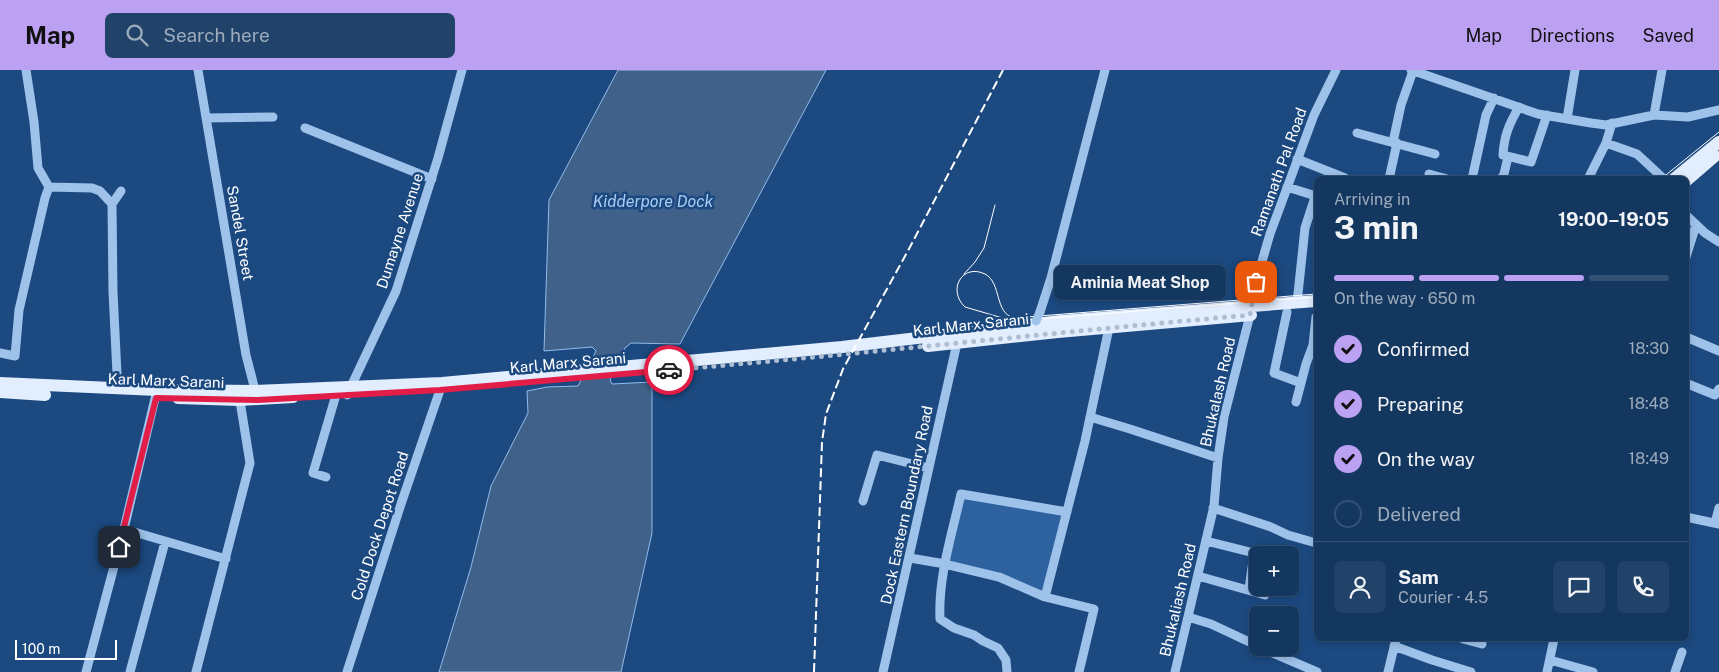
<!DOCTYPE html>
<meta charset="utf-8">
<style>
body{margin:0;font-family:"Public Sans",sans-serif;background:#214269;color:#f1f3f6;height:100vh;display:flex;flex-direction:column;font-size:19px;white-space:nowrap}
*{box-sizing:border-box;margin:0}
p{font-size:16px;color:#9dacbd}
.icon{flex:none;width:28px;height:28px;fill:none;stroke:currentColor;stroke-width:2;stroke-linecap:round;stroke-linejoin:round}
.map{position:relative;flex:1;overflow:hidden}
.sheet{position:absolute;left:1314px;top:106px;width:375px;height:465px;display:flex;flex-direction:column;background:#143760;border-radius:8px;box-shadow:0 2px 8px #0003,0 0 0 1px #335175}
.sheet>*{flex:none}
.controls{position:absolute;left:1249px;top:476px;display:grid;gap:10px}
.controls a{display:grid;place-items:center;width:50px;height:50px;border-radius:8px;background:#143760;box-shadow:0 2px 8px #0003,0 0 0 1px #335175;font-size:25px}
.scale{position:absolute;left:15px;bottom:12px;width:102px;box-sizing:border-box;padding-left:5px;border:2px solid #fff;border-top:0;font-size:14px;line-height:18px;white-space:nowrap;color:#fff;-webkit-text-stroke:4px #1b4980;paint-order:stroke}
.pin{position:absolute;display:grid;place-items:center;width:42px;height:42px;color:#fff;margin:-21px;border-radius:10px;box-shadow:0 2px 8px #0006}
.courier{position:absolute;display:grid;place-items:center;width:50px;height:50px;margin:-25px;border:4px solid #e11d48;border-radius:50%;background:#fff;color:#222;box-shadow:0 1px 6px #0007}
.bubble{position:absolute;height:35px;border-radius:8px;background:#143760;box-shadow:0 2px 8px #0003,0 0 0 1px #335175;font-size:16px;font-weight:700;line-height:35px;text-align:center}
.head em{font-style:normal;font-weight:700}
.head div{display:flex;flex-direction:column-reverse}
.head{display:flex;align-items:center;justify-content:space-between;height:85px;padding:0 20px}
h1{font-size:32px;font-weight:700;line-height:38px}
.bar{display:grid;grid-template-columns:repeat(4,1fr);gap:8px 5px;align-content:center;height:60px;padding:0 20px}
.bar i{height:6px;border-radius:4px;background:#335175}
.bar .current{background:#bca0f2}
.bar p{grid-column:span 4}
.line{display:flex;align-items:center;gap:12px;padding:0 20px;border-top:1px solid #335175}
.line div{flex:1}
.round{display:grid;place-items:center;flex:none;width:52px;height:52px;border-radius:8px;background:#214269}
ol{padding:0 20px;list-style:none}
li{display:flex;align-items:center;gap:15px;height:55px}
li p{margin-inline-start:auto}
li .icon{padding:5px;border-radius:50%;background:#bca0f2;color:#111;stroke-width:4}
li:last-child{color:#9dacbd}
li i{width:28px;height:28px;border:2px solid #335175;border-radius:50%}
header{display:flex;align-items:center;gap:30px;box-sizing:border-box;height:70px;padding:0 25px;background:#bca0f2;color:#111}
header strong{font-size:24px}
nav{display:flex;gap:28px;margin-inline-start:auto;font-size:18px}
.search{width:350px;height:45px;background:#214269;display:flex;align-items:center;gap:12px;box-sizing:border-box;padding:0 18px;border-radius:8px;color:#9dacbd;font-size:19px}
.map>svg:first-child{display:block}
</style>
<header>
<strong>Map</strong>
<div class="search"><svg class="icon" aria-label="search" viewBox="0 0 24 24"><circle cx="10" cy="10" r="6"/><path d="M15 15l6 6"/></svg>Search here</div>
<nav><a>Map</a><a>Directions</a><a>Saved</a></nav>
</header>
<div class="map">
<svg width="1719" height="602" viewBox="0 0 1719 602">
<rect width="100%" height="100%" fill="#1b4980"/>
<path fill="#2e629f" d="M962,426L1064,444L1043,522L948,492Z"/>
<path fill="#40628a" stroke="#91bdec" d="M618,0H826L680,274L631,273L625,278L610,310L612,314L652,312V463L621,602H439L471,497L491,416L528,343L527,321L547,317L578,316L596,281L592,277L544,281L549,130Z"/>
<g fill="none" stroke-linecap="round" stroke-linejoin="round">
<path stroke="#9ec2ea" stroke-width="9" d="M198,0L246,285L256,324
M1411,0L1538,44L1591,53L1606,55L1654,45L1688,47L1719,40
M1519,37C1509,54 1504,66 1503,85L1531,92L1547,45
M1654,45L1662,0
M206,48L273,47
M1567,49L1575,0
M305,58L432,109
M1357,63L1435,84
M1393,72L1401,35L1413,1
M1606,73L1637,84L1664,109
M1297,89L1345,108
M1429,104L1447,109
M1389,109L1397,73
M1472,109L1486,45L1494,28
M1501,109L1504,104L1508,87
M1588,109L1606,73L1612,53
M49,117L92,118L100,121L112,134
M1287,117L1316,126
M1686,145L1705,163L1719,172
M1686,187L1696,155
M1297,233L1305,158L1316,124
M1040,242L1051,208L1105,0
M1287,242L1274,303L1301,313
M1686,267L1719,281
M0,283L15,286L19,240L45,128L49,117L38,98L34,52L26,0
M117,304L113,222L112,134L121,121
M1688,314L1715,325L1719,319
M347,325L396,221L438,88L462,0
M1296,332L1306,294L1313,275L1316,247
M1090,347L1130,359L1218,388
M326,407L313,403L338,318
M863,431L877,385L928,398
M1213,438L1271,457L1288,465L1316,473
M1686,447L1719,454
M1715,453L1719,438
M124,459L226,489
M1206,471L1254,483L1249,519
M910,488L945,494L999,507L1045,527L1094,539L1079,602
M1198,506L1265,525
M1045,527L1085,371L1110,253
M1188,547L1211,554L1258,576
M1463,569L1482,574
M1394,576L1432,590L1471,602
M1261,578L1317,602
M1550,590L1593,602
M86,602L124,459L157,320
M130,602L165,472
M196,602L250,393L239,325
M347,602L401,434L440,320
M883,602C908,492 932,383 957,273
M1007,602L1006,590L998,578L983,571L974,565L954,558L940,549C938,507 952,464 961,424L1067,442
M1175,602L1214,436L1218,388L1224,347L1250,245L1256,212L1270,164L1314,45L1336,0
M1388,602L1396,569
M1547,602L1554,569
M1675,602L1682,582"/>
<path stroke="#e2edfe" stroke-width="12" d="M1674,109L1719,72
M1686,111L1715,86
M928,276L1058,262L1251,245
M0,313L157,320L255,321L442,313L842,277L1060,251L1316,231
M0,322L45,325
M178,328L239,330L293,327"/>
<path stroke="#fff" stroke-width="1" d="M1661,109L1719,62
M964,204L975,192L984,178L995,135
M1316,224L1014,248C994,243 1002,213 985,204C962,193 947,220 965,237L1013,251L1316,227"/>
<path stroke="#fff" stroke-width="2" stroke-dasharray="9 4" stroke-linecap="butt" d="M814,602L822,372L826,344L843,299L910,177L1003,0"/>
<path stroke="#9ec2ea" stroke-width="9" d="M1036,251L1040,242"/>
</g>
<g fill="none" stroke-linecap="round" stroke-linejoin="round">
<path stroke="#afbfd3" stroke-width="5" stroke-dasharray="0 9" d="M669,300C863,284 1056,262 1250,245L1256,212"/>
<path stroke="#e11d48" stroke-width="6" d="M119,477L156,328L258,330L440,320L669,300"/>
</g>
<g text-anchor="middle" stroke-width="5" stroke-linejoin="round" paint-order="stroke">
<g font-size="15" fill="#fff" stroke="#1b4980">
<text transform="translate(1279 102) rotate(-70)" y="5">Ramanath Pal Road</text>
<text transform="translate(400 161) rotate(-72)" y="5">Dumayne Avenue</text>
<text transform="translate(240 163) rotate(80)" y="5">Sandel Street</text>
<text transform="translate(971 255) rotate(-6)" y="5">Karl Marx Sarani</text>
<text transform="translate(568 293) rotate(-5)" y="5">Karl Marx Sarani</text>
<text transform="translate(166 311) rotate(2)" y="5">Karl Marx Sarani</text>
<text transform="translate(1218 322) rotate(-77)" y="5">Bhukalash Road</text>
<text transform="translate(907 435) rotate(-78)" y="5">Dock Eastern Boundary Road</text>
<text transform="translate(380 456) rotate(-72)" y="5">Cold Dock Depot Road</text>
<text transform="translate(1178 530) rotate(-77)" y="5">Bhukaliash Road</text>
</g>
<g font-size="16" font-style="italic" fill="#aaccf1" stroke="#1b4980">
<text x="653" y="137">Kidderpore Dock</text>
</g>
</g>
</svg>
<div class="controls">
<a>+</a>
<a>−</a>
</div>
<div class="scale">100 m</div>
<div class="pin" style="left:1256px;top:212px;background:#ea580c"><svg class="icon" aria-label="bag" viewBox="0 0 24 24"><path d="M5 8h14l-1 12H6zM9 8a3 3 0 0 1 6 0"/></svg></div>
<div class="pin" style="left:119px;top:477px;background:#1f2937"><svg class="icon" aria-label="home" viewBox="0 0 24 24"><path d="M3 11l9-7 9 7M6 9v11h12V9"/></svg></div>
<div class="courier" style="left:669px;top:300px"><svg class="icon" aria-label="car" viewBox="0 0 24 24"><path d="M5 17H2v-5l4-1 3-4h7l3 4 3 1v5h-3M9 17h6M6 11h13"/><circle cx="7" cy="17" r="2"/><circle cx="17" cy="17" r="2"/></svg></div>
<div class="bubble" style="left:1054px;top:195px;width:172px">Aminia Meat Shop</div>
<section class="sheet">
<div class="head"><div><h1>3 min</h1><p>Arriving in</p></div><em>19:00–19:05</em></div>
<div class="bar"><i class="current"></i><i class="current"></i><i class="current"></i><i></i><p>On the way · 650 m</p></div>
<ol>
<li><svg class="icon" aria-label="check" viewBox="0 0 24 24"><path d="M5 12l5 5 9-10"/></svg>Confirmed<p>18:30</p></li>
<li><svg class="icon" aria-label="check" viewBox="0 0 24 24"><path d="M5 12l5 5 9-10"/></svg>Preparing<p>18:48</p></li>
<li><svg class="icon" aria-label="check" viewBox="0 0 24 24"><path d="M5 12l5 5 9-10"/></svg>On the way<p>18:49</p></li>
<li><i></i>Delivered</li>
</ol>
<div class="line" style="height:90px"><a class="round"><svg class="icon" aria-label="person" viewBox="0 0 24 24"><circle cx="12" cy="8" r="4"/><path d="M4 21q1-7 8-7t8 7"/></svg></a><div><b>Sam</b><p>Courier · 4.5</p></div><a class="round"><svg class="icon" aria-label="chat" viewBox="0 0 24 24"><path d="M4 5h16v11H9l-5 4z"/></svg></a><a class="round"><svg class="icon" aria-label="phone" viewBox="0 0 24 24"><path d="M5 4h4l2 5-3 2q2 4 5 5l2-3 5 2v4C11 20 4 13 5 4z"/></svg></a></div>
</section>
</div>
